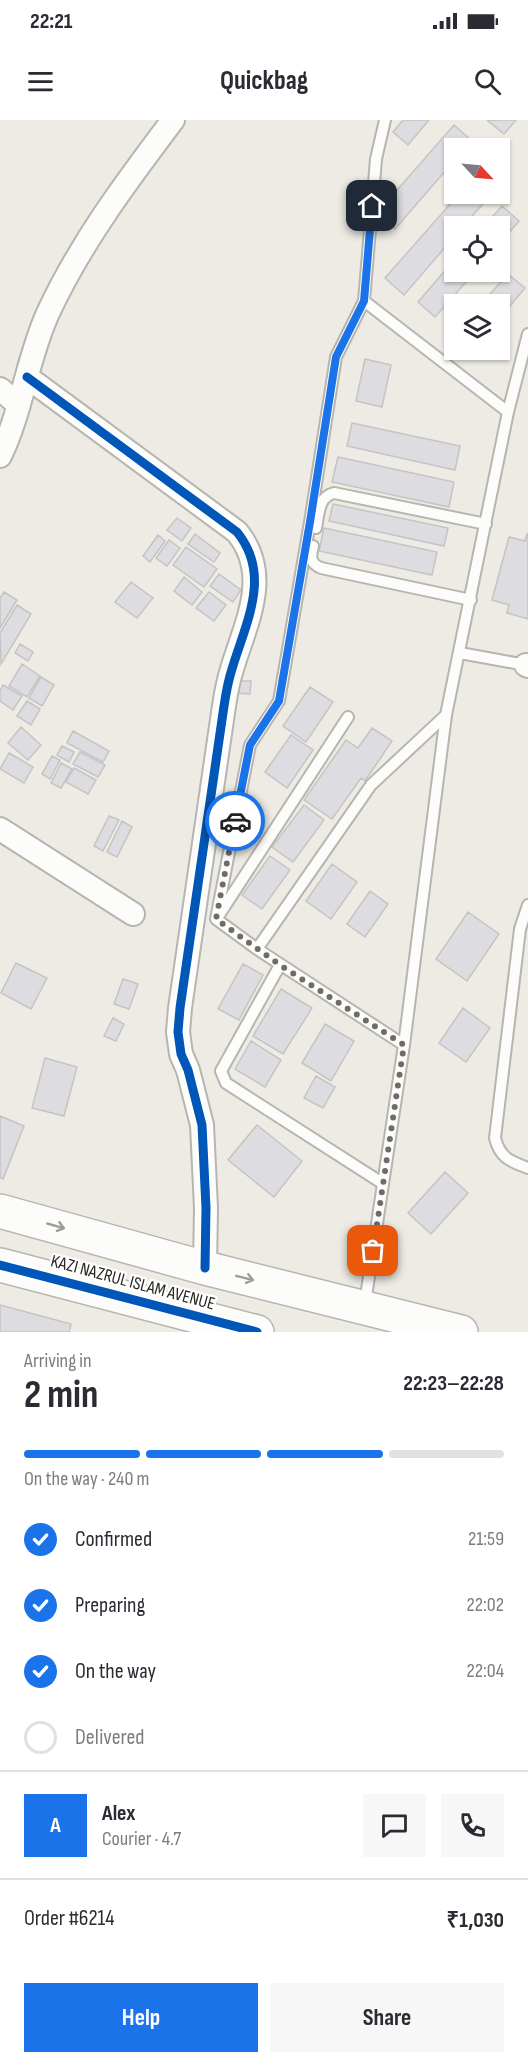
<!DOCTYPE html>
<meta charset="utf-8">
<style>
body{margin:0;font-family:"Sofia Sans Condensed",sans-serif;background:#f7f7f7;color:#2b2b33;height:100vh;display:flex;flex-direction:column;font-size:22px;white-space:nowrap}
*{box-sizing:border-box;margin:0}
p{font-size:20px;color:#7c7c81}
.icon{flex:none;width:33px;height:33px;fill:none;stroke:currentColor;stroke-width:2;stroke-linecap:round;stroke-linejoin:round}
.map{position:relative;height:1212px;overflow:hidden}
.drawer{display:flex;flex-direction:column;background:#fff;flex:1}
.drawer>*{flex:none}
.needle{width:39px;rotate:116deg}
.tools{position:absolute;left:444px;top:18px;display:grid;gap:12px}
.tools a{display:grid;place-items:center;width:66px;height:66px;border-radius:0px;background:#fff;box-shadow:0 2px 4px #0004;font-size:30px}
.pin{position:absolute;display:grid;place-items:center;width:51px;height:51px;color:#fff;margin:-26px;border-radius:12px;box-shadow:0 3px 9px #0006}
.courier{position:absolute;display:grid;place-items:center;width:60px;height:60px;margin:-30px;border:4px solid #1a73e8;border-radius:50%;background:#fff;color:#222;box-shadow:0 2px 8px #0007}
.headline em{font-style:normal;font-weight:700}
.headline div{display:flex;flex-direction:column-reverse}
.headline{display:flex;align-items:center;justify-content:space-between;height:102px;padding:0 24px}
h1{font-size:39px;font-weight:700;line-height:45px}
.bar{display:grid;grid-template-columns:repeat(4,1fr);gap:9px 6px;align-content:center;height:72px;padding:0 24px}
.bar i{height:8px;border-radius:4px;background:#e1e1e2}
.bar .on{background:#1a73e8}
.bar p{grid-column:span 4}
.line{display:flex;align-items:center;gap:15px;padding:0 24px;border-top:2px solid #e1e1e2}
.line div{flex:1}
.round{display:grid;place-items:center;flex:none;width:63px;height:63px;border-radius:0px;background:#f7f7f7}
ol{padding:0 24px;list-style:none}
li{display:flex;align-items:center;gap:18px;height:66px}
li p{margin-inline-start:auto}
li .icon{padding:6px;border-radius:50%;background:#1a73e8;color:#fff;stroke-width:4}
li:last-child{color:#7c7c81}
li i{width:33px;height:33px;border:3px solid #e1e1e2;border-radius:50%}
.primary-button{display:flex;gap:12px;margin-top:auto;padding:12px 24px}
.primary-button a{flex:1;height:69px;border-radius:0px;background:#1a73e8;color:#fff;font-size:24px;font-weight:700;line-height:69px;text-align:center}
.primary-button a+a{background:#f7f7f7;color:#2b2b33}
.status{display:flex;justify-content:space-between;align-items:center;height:42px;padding:0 30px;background:#fff;direction:ltr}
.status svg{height:16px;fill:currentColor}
header{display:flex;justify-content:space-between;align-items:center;height:78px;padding:0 24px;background:#fff;font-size:27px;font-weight:700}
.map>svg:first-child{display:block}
</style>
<div class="status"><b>22:21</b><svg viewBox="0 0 49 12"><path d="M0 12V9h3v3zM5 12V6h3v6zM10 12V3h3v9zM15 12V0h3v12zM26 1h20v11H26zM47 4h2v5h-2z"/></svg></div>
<header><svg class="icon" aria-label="menu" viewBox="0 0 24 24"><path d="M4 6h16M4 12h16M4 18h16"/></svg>Quickbag<svg class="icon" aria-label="search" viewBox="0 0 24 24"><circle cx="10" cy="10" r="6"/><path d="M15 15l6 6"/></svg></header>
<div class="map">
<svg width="528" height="1212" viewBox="0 0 528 1212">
<rect width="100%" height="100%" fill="#edebe3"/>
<path fill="#dddce1" stroke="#c5c4c3" stroke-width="1.5" d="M403,0H429L408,25L393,12Z
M487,0H516L504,14Z
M454,5L472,21L466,28H454V41L395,109L377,93Z
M459,74H492L463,106H454V117L404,175L385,158Z
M502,86L519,101L500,123V106H484Z
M454,140V152H475L435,197L418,182Z
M508,154L525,168L500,198V184H481Z
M365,239L391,245L382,287L356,281Z
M352,303L460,326L455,350L347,326Z
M338,337L454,362L449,387L332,362Z
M333,384L448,408L444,426L329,401Z
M177,398L191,408L182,421L167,410Z
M324,408L437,432L432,455L319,431Z
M195,414L220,433L214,442L188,424Z
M527,414L528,415V499L507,493L509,485L492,480L509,417L525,421Z
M158,415L165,421L150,442L143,436Z
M169,420L180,428L167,446L156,438Z
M186,427L217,449L204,467L173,445Z
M219,454L241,470L233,482L210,466Z
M184,457L202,472L192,485L174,471Z
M131,462L153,478L137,498L115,482Z
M4,472L17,480L0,508V478Z
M209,472L226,485L214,501L196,488Z
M17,485L31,494L1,544L0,513Z
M20,524L33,532L28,541L15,533Z
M22,544L40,556L27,577L9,566Z
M41,557L54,565L42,586L29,578Z
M233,561H251L250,574L232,573Z
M3,565L22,576L13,590L0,581V571Z
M310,567L333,582L306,622L283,606Z
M27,581L40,589L31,605L17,596Z
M21,607L41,625L28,640L8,623Z
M372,608L392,621L365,661L361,658L332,699L304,680L346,620L358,628Z
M73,611L109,631L103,642L67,623Z
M291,615L313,630L287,668L265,652Z
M62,626L74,632L69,642L57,635Z
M80,632L105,645L98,657L73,644Z
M9,633L33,647L24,663L0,649Z
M52,636L60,640L50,659L42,654Z
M61,643L72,649L61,668L51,663Z
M74,648L96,660L88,674L66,662Z
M304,685L324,700L293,742L272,727Z
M109,696L119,700L103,731L94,726Z
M122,701L132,707L117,737L107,732Z
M270,736L290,750L262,789L242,775Z
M332,744L357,762L331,799L306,781Z
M370,771L388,784L365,817L347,804Z
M468,792L499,814L467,861L436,839Z
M16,843L47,858L31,889L1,873Z
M243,844L263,855L239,900L218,889Z
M123,859L138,864L129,889L114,884Z
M281,869L312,888L283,934L253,916Z
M463,888L490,908L466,942L439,923Z
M113,898L124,904L116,921L104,916Z
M325,904L354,921L331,961L302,943Z
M251,921L281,940L265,967L235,949Z
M45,938L77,947L64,996L32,988Z
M316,956L335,967L323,988L304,978Z
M0,996L24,1006L3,1059L0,1057Z
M257,1005L302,1041L274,1077L228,1040Z
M445,1052L468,1073L431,1114L408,1093Z
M0,1185L71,1204L69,1212H0Z"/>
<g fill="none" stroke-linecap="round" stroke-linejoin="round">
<g stroke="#b6b5af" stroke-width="14">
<path id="service" d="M385,0L376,39L364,181L508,292
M316,408C319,394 318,377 334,373L486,404
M313,426C310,438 310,443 321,448L471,480
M460,533L526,545
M528,785L520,809L495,1018C500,1038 510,1041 528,1048
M219,795L348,597
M257,829L216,799L250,625L279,581L310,402L336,237L364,181
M280,845L221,951L226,963L382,1063
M404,925L257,829L371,665L446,595
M365,1183L404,925L446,595L508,292L528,214"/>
</g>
<g stroke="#b6b5af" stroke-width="26">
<path id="minor" d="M27,257L237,412C272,455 246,502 232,549C228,561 226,573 224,586L180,888L178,912L181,934L188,950L202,1005L206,1088L205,1148
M0,269L19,285
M0,336C22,291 27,239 48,193C81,122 127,61 173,0
M526,545L528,546
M0,709L133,794"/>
</g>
<g stroke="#b6b5af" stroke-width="36">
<path id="primary" d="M0,1091L205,1148L461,1212
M0,1145L257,1212"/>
</g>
<use href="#service" stroke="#fcfcfb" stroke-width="10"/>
<use href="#minor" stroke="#fcfcfb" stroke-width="22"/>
<use href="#primary" stroke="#fcfcfb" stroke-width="33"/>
<g stroke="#fff" stroke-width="13">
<path id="cycleway" d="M27,257L237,412C272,455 246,502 232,549C228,561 226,573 224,586L180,888L178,912L181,934L188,950L202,1005L206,1088L205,1148
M0,1145L257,1212"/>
</g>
<use href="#cycleway" stroke="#0057b8" stroke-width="9"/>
</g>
<defs><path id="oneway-shaft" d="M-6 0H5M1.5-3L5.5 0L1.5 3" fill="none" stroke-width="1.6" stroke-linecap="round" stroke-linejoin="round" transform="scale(1.5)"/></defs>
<g stroke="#9d9c99">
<use href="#oneway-shaft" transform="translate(56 1106) rotate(16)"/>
<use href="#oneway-shaft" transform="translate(245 1158) rotate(14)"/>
</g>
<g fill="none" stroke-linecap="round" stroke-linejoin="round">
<path stroke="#6e6c66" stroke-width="6" stroke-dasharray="0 10.8" d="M235,701L216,799L280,845L404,925L373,1131"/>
<path stroke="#1a73e8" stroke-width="8" d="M235,701L250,625L279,581L310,402L336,237L364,181L372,86"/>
</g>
<g text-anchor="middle" stroke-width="4.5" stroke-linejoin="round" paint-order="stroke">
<g font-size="18" fill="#292722" stroke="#fff">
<text transform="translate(133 1162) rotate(15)" y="6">KAZI NAZRUL ISLAM AVENUE</text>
</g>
</g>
</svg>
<div class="tools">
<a><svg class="needle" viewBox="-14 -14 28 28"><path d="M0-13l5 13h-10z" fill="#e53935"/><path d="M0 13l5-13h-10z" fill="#7c7c81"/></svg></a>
<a><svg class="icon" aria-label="locate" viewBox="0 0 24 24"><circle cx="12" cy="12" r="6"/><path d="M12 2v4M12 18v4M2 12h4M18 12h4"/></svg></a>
<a><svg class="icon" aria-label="layers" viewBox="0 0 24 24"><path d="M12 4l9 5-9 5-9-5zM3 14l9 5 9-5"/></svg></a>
</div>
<div class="pin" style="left:373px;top:1131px;background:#ea580c"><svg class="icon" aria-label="bag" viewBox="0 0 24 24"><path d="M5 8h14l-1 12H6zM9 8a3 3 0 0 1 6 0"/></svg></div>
<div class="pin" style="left:372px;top:86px;background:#1f2937"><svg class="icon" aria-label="home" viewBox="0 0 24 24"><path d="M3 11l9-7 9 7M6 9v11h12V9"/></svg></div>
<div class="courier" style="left:235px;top:701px"><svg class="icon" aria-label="car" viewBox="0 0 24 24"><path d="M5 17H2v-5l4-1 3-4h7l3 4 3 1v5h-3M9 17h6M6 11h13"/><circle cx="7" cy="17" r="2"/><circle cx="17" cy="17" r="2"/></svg></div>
</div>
<section class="drawer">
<div class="headline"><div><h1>2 min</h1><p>Arriving in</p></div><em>22:23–22:28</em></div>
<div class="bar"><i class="on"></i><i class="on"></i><i class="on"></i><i></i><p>On the way · 240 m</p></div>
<ol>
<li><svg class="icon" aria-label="check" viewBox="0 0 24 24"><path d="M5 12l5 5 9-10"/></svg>Confirmed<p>21:59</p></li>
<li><svg class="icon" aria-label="check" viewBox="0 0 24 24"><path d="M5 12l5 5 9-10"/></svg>Preparing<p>22:02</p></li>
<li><svg class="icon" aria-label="check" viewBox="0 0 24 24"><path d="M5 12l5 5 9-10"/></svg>On the way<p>22:04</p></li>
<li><i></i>Delivered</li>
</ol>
<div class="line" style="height:108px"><b class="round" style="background:#1a73e8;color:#fff">A</b><div><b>Alex</b><p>Courier · 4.7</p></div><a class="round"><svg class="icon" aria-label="chat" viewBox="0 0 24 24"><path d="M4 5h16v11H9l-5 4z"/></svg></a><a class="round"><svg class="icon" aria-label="phone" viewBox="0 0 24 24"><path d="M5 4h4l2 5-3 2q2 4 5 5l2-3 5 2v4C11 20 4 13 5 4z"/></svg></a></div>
<div class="line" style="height:78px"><div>Order #6214</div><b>₹1,030</b></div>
<div class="primary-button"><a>Help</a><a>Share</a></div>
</section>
